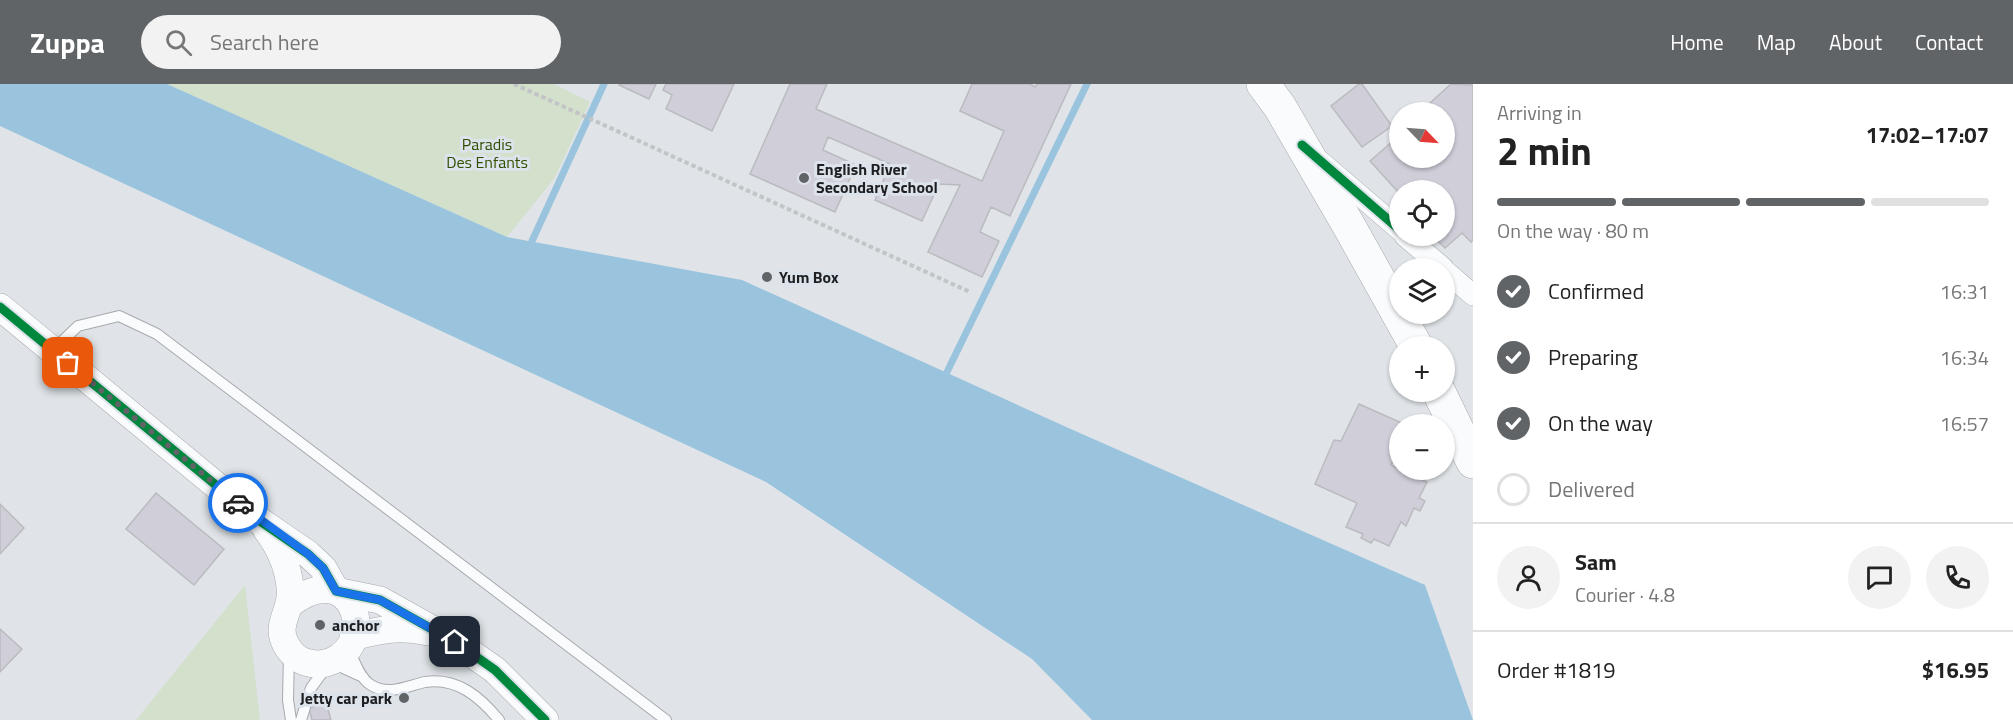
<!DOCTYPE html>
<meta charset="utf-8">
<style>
body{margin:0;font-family:"Titillium Web",sans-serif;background:#f2f2f2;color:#222;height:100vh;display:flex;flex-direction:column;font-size:22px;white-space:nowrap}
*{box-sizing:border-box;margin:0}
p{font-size:20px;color:#767676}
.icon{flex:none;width:33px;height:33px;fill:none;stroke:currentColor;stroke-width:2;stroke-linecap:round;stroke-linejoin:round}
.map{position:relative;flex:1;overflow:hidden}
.panel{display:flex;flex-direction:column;background:#fff;width:540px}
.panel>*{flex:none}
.needle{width:39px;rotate:115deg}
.fabs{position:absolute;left:1389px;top:18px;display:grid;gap:12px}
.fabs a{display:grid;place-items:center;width:66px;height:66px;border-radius:50%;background:#fff;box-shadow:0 2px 4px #0004;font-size:30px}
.pin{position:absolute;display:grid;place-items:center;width:51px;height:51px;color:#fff;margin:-26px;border-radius:12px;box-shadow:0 3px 9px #0006}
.courier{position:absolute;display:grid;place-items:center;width:60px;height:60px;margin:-30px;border:4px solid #1a73e8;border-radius:50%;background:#fff;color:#222;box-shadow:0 2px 8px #0007}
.summary em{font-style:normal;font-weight:700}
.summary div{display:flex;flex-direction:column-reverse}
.summary{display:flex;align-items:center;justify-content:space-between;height:102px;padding:0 24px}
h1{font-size:39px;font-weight:700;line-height:45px}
.bar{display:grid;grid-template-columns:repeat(4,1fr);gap:9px 6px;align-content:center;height:72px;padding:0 24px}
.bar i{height:8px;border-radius:4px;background:#e0e0e0}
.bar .selected{background:#616467}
.bar p{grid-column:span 4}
.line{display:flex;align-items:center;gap:15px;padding:0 24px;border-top:2px solid #e0e0e0}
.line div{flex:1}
.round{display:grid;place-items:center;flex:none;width:63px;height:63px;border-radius:32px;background:#f2f2f2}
ol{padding:0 24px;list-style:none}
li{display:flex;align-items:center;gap:18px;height:66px}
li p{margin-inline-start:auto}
li .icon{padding:6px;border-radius:50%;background:#616467;color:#fff;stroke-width:4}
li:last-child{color:#767676}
li i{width:33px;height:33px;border:3px solid #e0e0e0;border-radius:50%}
header{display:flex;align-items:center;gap:36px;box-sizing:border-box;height:84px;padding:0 30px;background:#616467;color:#fff}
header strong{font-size:28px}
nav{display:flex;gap:33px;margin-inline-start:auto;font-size:21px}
.search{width:420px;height:54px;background:#f2f2f2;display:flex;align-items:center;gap:15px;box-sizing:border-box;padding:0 21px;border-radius:33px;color:#767676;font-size:22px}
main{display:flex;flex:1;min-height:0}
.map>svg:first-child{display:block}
</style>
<header>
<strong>Zuppa</strong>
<div class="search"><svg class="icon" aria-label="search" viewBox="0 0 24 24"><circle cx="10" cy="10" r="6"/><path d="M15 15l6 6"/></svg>Search here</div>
<nav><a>Home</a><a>Map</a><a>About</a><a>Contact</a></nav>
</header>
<main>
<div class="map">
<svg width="1473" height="636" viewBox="0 0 1473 636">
<rect width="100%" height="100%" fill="#e0e4e8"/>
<path fill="#d2e0cc" d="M167,0H554L590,18L554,95L507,153Z
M245,501L260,636H136Z"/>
<path fill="#9ac4de" d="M0,0H167L507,153L742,196L1073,346L1425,501L1473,636H1092L1032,575L766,398L0,42Z"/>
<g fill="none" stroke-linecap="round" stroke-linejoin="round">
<path stroke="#9ac4de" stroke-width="7" d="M532,157L604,0
M947,288L1087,0"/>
</g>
<path fill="#cfced9" stroke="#babbbf" stroke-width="1.5" d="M620,0H656L649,15L619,1Z
M666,0H734L712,47L666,25L672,11L663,6Z
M790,0H827L816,25L982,97L1004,47L960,27L972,0H1030L1035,3L1037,0H1071L1010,132L991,123L980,148L999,157L982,193L928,168L960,101L939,100L922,137L875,116L890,80L828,53L823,66L856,81L835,128L750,90Z
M1359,0H1362L1392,42L1362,63L1331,22Z
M1451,0L1473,1V156L1471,158L1462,149L1445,164L1433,152H1444V106H1400V110L1370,77L1400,51V74H1444V28H1420Z
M1359,320L1404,340H1400V371L1396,370L1391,381L1427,398L1419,414L1425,417L1420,427L1414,424L1406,442L1401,438L1389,462L1374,455L1371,459L1361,454L1363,450L1346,443L1357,419L1315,400L1334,356L1341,357Z
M156,409L224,465L194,501L126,445Z
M0,420L24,444L0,470Z
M0,545L22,565L0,588Z
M326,618L331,636H312L309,624Z"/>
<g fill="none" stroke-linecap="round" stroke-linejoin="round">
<g stroke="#a7aaad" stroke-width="12">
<path id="service" d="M53,266L78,242L119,232L157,250L666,636
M349,566C354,576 360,595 371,601C388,612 407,602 425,598C457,593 480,613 499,636
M289,570L288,616L291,636
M301,636L311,604L330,578L363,593"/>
</g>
<g stroke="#a7aaad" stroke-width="22">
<path id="minor" d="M1321,78L1400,146
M1405,152L1443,184
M1444,186L1473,211"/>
</g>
<g stroke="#a7aaad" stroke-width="28">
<path id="tertiary" d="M0,223L257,435L308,470L323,484L336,507L380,516L455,558L495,586L545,636
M266,445C279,462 288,482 290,503C294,527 272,540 288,564C292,570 299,576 305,578C315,581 323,581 332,577C380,556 351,472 290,520
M353,553C381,545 400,542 429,548"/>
</g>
<g stroke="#a7aaad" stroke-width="34">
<path id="primary" d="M1263,0L1280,23L1349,142L1416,262
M1439,308L1473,378"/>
</g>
<path stroke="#c2c4c6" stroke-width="4" stroke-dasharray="4.5 3" stroke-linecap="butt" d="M514,0L970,208"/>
<use href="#service" stroke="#fafbfc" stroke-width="10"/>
<use href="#minor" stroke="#fafbfc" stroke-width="21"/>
<use href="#tertiary" stroke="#fafbfc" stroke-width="27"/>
<use href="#primary" stroke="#fafbfc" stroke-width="33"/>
<g stroke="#dde3eb" stroke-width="13">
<path id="cycleway" d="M1302,61L1400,146
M0,223L257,435L308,470L323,484L336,507L380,516L455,558L495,586L545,636"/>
</g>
<use href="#cycleway" stroke="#00873e" stroke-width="9"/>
</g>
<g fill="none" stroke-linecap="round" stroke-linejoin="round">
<path stroke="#616467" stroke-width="6" stroke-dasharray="0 10.8" d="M68,279L238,419"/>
<path stroke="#1a73e8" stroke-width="8" d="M238,419L308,470L323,484L336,507L380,516L455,558"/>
</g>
<g fill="#616467" stroke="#dde3eb" stroke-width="2">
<circle cx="804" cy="94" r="6"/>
<circle cx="767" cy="193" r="6"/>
<circle cx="320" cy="541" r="6"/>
<circle cx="404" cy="614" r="6"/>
</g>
<g text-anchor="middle" stroke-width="6" stroke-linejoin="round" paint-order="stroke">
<g font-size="16" fill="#305000" stroke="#dde3eb">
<text x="487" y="66">Paradis<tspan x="487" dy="18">Des Enfants</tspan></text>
</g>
<g font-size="16" font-weight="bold" fill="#1d1f22" stroke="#dde3eb" text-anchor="start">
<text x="816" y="91">English River<tspan x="816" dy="18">Secondary School</tspan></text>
<text x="779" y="199">Yum Box</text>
<text x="332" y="547">anchor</text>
<text x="392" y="620" text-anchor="end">Jetty car park</text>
</g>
</g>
</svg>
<div class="fabs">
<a><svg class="needle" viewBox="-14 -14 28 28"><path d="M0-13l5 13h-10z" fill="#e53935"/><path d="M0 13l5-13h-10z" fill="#767676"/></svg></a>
<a><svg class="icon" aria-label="locate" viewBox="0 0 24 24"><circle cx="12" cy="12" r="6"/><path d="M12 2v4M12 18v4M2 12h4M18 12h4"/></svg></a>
<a><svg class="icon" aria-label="layers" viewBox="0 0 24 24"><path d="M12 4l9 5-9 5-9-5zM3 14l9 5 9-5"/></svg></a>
<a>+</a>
<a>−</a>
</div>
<div class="pin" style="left:68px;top:279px;background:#ea580c"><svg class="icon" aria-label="bag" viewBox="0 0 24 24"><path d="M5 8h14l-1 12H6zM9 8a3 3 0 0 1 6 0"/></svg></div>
<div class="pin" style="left:455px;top:558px;background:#1f2937"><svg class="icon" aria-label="home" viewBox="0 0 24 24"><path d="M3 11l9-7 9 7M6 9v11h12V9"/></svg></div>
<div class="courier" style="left:238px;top:419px"><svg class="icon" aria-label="car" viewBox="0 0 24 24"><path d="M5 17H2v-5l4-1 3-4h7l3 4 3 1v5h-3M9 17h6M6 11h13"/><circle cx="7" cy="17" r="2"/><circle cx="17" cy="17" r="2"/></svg></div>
</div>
<section class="panel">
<div class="summary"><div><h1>2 min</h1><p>Arriving in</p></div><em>17:02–17:07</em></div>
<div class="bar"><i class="selected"></i><i class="selected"></i><i class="selected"></i><i></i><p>On the way · 80 m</p></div>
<ol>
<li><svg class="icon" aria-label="check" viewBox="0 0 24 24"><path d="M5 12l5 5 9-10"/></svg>Confirmed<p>16:31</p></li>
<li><svg class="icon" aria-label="check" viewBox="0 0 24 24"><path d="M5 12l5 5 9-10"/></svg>Preparing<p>16:34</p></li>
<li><svg class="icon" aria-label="check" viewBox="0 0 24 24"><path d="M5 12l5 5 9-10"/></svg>On the way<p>16:57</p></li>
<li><i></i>Delivered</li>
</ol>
<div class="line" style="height:108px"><a class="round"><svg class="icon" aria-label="person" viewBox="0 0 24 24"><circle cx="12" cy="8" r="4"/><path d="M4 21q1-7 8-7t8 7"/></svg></a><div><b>Sam</b><p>Courier · 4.8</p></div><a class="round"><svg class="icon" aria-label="chat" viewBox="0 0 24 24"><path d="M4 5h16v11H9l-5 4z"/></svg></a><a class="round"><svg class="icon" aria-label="phone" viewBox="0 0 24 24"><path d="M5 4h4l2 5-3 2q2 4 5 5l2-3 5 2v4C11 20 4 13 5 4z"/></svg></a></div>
<div class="line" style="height:78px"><div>Order #1819</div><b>$16.95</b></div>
</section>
</main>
